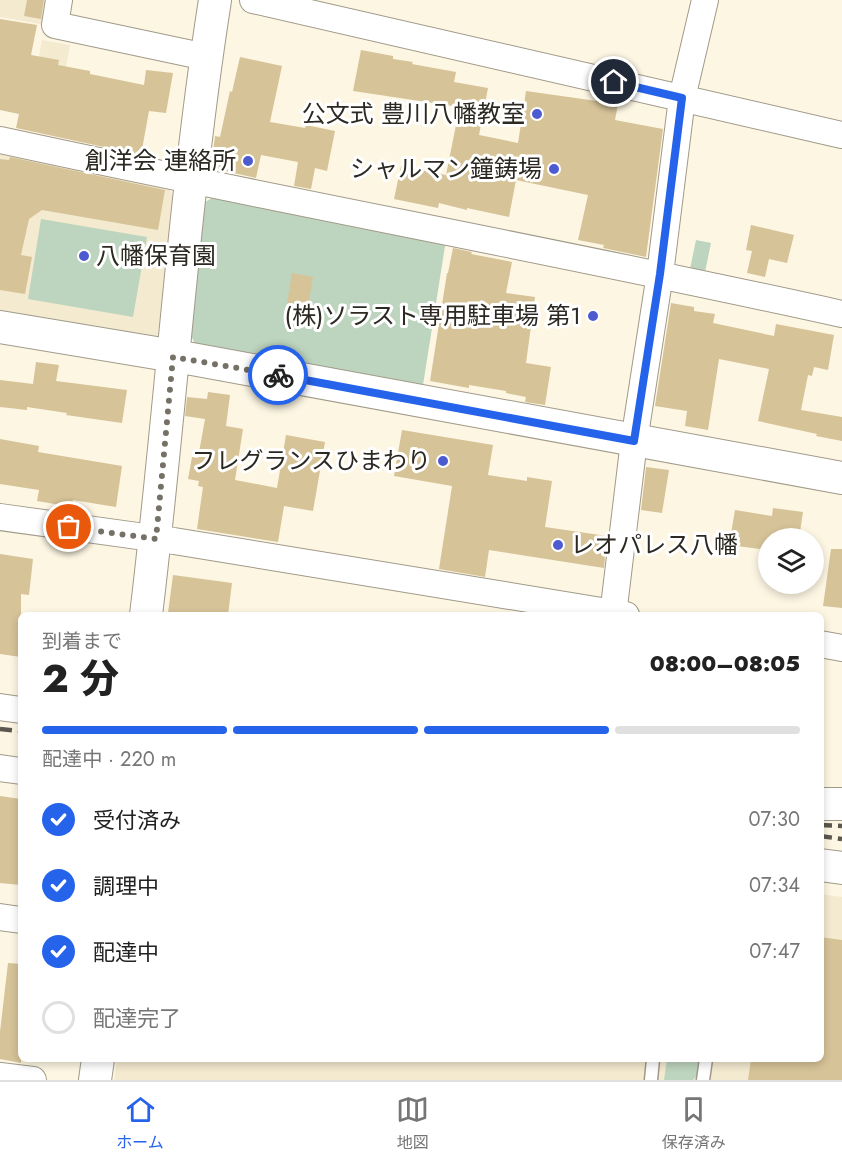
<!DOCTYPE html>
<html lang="ja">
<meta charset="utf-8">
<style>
body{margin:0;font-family:Jost,"Noto Sans JP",sans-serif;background:#f2f2f2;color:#222;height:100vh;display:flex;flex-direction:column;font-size:22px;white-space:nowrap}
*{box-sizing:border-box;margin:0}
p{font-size:20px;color:#767676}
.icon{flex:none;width:33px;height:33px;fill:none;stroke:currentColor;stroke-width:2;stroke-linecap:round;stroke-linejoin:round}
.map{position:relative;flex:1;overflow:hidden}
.details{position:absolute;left:18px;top:612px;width:806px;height:450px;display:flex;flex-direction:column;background:#fff;border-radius:9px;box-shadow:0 3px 9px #0003}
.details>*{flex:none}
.controls{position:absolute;left:758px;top:528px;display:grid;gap:12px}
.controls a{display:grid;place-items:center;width:66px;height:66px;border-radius:50%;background:#fff;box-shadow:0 3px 9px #0003;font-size:30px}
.pin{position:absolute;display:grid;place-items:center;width:51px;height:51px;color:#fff;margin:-26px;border:3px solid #fff;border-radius:50%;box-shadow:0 2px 6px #0007}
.courier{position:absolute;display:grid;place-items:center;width:60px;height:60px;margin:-30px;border:4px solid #2563eb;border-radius:50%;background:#fff;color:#222;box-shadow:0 2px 8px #0007}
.head em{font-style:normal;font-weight:800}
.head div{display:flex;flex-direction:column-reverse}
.head{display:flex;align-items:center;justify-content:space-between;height:102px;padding:0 24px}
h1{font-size:39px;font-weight:800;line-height:45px}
.bar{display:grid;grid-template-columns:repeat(4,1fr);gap:9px 6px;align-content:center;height:72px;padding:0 24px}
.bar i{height:8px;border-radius:4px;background:#e0e0e0}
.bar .selected{background:#2563eb}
.bar p{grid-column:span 4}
ol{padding:0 24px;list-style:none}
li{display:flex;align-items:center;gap:18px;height:66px}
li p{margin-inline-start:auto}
li .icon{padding:6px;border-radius:50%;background:#2563eb;color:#fff;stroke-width:4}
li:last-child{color:#767676}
li i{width:33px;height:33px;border:3px solid #e0e0e0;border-radius:50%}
.menu{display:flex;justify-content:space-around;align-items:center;height:84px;border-top:2px solid #e0e0e0;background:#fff;font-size:16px;color:#767676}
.menu a{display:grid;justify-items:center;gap:3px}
.menu .selected{color:#2563eb}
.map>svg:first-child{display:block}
</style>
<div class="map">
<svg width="842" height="1080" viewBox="0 0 842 1080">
<rect width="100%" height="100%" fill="#fdf6e3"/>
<path fill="#f4ead0" d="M0,0H51L46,25L0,17Z
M42,40L70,45L60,101L32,96Z
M0,153L167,187L175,197L157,342L0,315Z
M821,894L842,897V1080H114L117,1059H820Z"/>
<path fill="#bdd4be" d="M217,195L446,240L423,385L197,347L190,334L205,202Z
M41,219L147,237L133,317L28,299Z
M696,240L711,243L705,272L690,269Z
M667,1059H699L702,1070L693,1080H664Z"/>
<path fill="#d6c398" d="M27,0H44L41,19L24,16Z
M0,19L37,25L31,55L59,60L58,65L90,71V74L144,85L146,70L173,73L166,113L149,111L141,155L16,128L19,114L0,110Z
M361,50L393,56V59L413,62L412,64L456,72L454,82L488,88L479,135L518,143L526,91L618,104L615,120L663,129L646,257L603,248L604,245L578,240L588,195L516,180L509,217L467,208V210L439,203L438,208L394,199L401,166L446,175L458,115L452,113L453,106L353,91Z
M240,57L282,66L270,122L305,128L306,125L335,131L327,171L315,168L311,189L294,186L298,162L261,155L256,178L211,168L215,136L220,137L230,91L232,92Z
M10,157L165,190L158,230L42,210L29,219L21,255L32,257L25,294L0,290V159L9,160Z
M751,225L794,235L787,263L769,259L765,277L747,273L752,251L746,250Z
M453,248L472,252L471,254L512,262L506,293L535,297L526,363L551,367L545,405L525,402L526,397L506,393V391L469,385V388L430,381L447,273H448Z
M292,273L313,277L307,313L286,310Z
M671,303L694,307V311L715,314L713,323L774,336L776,324L834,335L828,370L814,367L812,376L808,375L801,410L842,417V441L816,436L817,434L758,421L769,369L719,359L708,430L685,426L687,411L655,406Z
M36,362L59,365L56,381L127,390L122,423L66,415L67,413L27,407V410L0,407V380L33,384Z
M208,392L230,395L226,426L243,429L235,480L277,488L286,435L325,442L313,511L284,506L278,542L197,529L203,487L198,486L199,481L188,479L192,457L198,458L205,419L185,416L187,397L207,399Z
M402,430L493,445L488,475L527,481V477L552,481L545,527L607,536L604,568L489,550L485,577L439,569L452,486L394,476Z
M0,439L39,446L38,452L122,466L116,507L73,500L72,507L37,501L39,490L0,484Z
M646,467L669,470L662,513L641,510Z
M773,508L803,512L799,538H768V550L729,545L735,510L772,516Z
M831,549H842V608L823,606Z
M0,554L33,559L29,595L21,594V657L0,654Z
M173,575L232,583L228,615L168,613Z
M0,796L21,799V885L0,883Z
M820,937L842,940V1080H748L751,1059H820Z
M8,963L21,964V1063L0,1059V1032Z"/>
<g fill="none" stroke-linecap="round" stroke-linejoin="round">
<g stroke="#a19a89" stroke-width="15">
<path id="service" d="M651,1080L653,1059
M703,1080L706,1059"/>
</g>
<g stroke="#a19a89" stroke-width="28">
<path id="minor" d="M59,0L55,25L206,57
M253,0L842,135
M0,140C280,201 562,252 842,314
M0,517L174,541L626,615
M613,615L634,441L660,274L682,98L705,0
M820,644L842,648
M0,707L21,710
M0,768L21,771
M0,917L21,920
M0,1076L33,1080"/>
</g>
<g stroke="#a19a89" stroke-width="34">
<path id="tertiary" d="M0,327L192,359L842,478
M146,615C171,410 183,204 215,0
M820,804H842
M820,865L842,868
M95,1080L98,1059"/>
</g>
<use href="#service" stroke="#fff" stroke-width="12"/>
<use href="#minor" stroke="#fff" stroke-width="26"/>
<use href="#tertiary" stroke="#fff" stroke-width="32"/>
<path stroke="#5b574e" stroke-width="4.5" stroke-dasharray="12 6" stroke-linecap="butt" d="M0,729L21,731
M820,825L842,826
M820,836L842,839"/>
</g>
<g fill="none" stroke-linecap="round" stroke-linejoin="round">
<path stroke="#757166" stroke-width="6" stroke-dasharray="0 10.8" d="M69,527L156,539L173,357L278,375"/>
<path stroke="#2563eb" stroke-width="8" d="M278,375L634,441L660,274L682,98L614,82"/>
</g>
<g fill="#4c5bd0" stroke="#fff" stroke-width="2">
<circle cx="537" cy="114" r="6"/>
<circle cx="248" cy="161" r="6"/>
<circle cx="554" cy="169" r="6"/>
<circle cx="84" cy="256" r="6"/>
<circle cx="593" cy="316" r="6"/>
<circle cx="443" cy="461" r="6"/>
<circle cx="558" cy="545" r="6"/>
</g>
<g text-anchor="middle" stroke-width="6" stroke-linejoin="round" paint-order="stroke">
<g font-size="24" fill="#2c2922" stroke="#fff" text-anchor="end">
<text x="525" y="122">公文式 豊川八幡教室</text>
<text x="236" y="169">創洋会 連絡所</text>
<text x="542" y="177">シャルマン鐘鋳場</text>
<text x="96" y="264" text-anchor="start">八幡保育園</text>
<text x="581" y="324">(株)ソラスト専用駐車場 第1</text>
<text x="431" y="469">フレグランスひまわり</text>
<text x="570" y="553" text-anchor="start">レオパレス八幡</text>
</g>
</g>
</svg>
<div class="controls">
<a><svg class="icon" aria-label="layers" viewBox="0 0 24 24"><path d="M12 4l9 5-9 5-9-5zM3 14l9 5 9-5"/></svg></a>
</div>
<div class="pin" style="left:69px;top:527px;background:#ea580c"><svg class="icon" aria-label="bag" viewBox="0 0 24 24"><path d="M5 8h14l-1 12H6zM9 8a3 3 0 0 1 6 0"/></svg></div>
<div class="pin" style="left:614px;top:82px;background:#1f2937"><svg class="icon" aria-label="home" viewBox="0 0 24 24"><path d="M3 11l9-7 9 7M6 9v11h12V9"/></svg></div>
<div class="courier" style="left:278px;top:375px"><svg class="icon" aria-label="bike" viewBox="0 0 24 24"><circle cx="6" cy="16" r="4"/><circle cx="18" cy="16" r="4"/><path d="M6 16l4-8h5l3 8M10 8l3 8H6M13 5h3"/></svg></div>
<section class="details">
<div class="head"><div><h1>2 分</h1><p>到着まで</p></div><em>08:00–08:05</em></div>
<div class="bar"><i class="selected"></i><i class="selected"></i><i class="selected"></i><i></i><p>配達中 · 220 m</p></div>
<ol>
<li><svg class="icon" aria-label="check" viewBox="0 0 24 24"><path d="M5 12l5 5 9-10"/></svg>受付済み<p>07:30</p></li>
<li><svg class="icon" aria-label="check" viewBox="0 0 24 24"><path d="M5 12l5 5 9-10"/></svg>調理中<p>07:34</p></li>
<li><svg class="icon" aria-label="check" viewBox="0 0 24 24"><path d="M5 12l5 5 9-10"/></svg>配達中<p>07:47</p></li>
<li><i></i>配達完了</li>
</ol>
</section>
</div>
<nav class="menu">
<a class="selected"><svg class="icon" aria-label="home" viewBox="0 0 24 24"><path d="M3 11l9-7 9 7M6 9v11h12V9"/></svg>ホーム</a>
<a><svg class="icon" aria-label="map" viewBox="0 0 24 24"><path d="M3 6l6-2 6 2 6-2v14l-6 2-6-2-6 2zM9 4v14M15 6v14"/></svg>地図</a>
<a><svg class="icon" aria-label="saved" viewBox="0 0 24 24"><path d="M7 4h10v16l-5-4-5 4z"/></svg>保存済み</a>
</nav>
